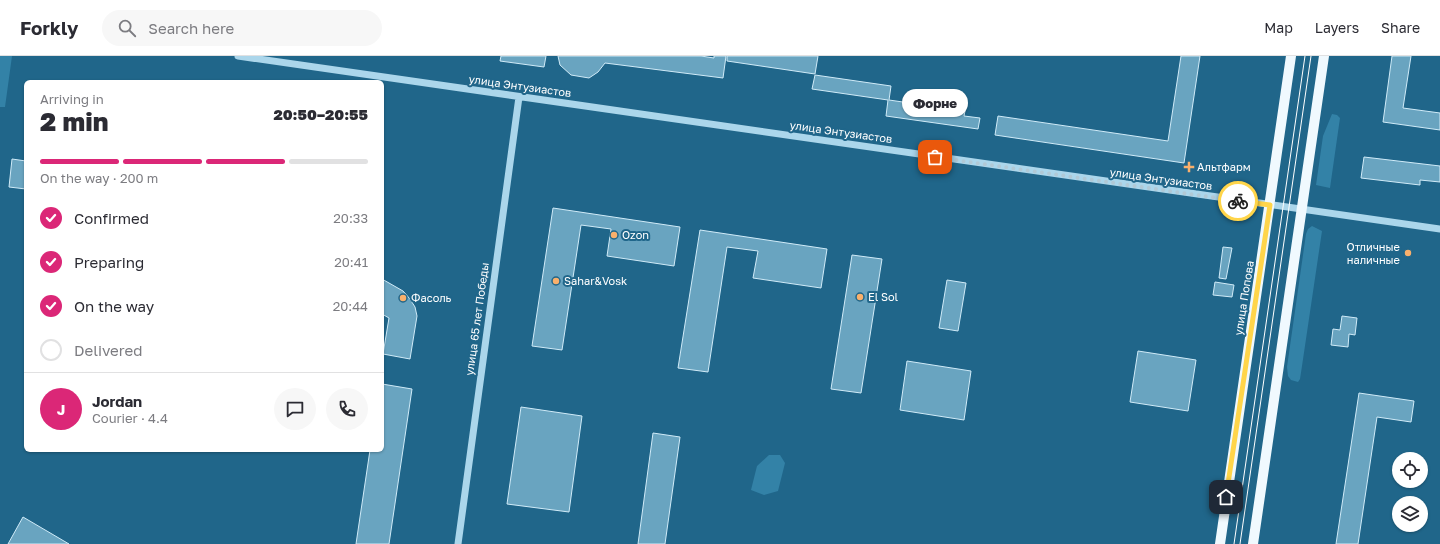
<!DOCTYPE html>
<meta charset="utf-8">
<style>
body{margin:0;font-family:"Golos Text",sans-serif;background:#f7f7f7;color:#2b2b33;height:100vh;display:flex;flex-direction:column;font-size:15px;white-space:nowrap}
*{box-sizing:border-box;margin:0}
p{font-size:13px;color:#7c7c81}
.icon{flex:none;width:22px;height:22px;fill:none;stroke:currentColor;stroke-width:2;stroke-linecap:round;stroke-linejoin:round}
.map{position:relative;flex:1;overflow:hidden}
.sheet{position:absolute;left:24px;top:24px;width:360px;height:372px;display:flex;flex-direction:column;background:#fff;border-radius:6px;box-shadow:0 1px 3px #0004}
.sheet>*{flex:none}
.fabs{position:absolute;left:1392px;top:396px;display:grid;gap:8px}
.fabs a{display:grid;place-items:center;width:36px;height:36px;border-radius:50%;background:#fff;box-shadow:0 1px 3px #0004;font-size:20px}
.pin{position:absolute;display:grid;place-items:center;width:34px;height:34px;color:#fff;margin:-17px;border-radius:8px;box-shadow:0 2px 6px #0006}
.courier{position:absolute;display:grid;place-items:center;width:40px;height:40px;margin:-20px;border:3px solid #ffd54a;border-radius:50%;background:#fff;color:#222;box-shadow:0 1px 5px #0007}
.bubble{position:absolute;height:28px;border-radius:14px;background:#fff;box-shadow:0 1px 3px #0004;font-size:13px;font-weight:800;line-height:28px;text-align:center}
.overview em{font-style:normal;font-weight:800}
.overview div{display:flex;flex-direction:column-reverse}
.overview{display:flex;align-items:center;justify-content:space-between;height:68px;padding:0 16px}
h1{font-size:26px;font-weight:800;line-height:30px}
.bar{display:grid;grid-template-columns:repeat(4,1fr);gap:6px 4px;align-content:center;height:48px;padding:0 16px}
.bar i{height:5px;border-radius:3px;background:#e1e1e2}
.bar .active{background:#db2777}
.bar p{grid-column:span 4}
.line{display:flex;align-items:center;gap:10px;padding:0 16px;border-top:1px solid #e1e1e2}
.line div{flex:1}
.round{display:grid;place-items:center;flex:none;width:42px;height:42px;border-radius:21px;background:#f7f7f7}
ol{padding:0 16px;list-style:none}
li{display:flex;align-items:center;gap:12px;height:44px}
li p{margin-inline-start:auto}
li .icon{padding:4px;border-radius:50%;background:#db2777;color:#fff;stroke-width:4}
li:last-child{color:#7c7c81}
li i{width:22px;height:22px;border:2px solid #e1e1e2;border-radius:50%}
header{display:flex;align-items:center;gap:24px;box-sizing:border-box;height:56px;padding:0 20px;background:#fff;border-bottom:1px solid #e1e1e2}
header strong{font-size:19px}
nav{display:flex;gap:22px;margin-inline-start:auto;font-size:14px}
.search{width:280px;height:36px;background:#f7f7f7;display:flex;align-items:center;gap:10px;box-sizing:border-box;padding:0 14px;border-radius:22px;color:#7c7c81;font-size:15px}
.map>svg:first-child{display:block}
</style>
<header>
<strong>Forkly</strong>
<div class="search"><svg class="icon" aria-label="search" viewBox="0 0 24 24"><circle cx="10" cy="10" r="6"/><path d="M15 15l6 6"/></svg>Search here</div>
<nav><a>Map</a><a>Layers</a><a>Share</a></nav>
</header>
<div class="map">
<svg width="1440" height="488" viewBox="0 0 1440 488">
<rect width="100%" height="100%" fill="#20668a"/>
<path fill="#3382a7" d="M0,0H12L5,51H0Z
M1332,58L1337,59L1340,62L1330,132L1316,129L1323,80Z
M1312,170L1322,175L1302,310L1300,323L1298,326L1291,324L1288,320L1287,311L1306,178L1308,173Z
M769,399H780L785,407L778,435L764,439L751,434L757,410Z"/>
<path fill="#69a4c0" stroke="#d0ebf8" d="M501,0H546L544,11L500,5Z
M558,0H701L714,2V0H726L723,22L605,7L598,16L589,22L571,19L560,9Z
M727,0H818L815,18L727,5Z
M1181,0H1200L1184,107L995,79L998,60L1168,85Z
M1392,0H1411L1403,52L1440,57V74L1383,66Z
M815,19L891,30L889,44L965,55L964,60L980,62L978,73L886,60L888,44L812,33Z
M1364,101L1440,110V126L1420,124V129L1361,122Z
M12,103L26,105V133L9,131Z
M553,152L680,171L674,210L607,200L611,173L581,169L562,294L532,290Z
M700,174L827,193L821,232L753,222L758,195L727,191L708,316L678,312Z
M1223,191L1232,192L1226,223L1219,222Z
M852,199L882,203L861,337L831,333Z
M382,223L403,235L410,243L415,251L417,260L410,303L383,298L389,262L382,258Z
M947,224L966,227L958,275L939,272Z
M1215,226L1234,229L1232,241L1213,239Z
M1342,260L1357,262L1355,279L1349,278L1348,291L1331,289L1333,273L1340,274Z
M1138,295L1196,304L1188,355L1130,346Z
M907,305L971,315L964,364L900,354Z
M382,328L412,333L389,488H356L370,394H382Z
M1359,337L1414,345L1411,366L1377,361L1358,488H1336Z
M521,351L582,360L569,456L507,448Z
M653,377L680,381L665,488H638Z
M23,461L69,488H8Z"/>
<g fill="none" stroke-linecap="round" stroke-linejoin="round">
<path stroke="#abd6eb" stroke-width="7" d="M238,0L1440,173
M458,488L519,41"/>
<path stroke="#f0f9fe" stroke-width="10" d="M1220,488L1291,0
M1253,488L1324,0"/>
<path stroke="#fff" stroke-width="1" d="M1234,488L1305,0
M1240,488L1311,0"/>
</g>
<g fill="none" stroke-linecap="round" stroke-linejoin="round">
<path stroke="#b1c9d6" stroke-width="4" stroke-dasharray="0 7.2" d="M935,101L1238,145"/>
<path stroke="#ffd54a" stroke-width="5" d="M1226,441L1270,149L1238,145"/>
</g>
<g fill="#f9b06c" stroke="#20668a" stroke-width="1.5">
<path d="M1187 105h4v4h4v4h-4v4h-4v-4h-4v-4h4z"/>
<circle cx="614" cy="179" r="4"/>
<circle cx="1408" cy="197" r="4"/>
<circle cx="556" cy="225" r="4"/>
<circle cx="860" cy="241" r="4"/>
<circle cx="403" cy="242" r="4"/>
</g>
<g text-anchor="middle" stroke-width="4" stroke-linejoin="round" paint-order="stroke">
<g font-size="11" fill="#fff" stroke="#20668a">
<text transform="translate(520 30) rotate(8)" y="4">улица Энтузиастов</text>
<text transform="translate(841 76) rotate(8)" y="4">улица Энтузиастов</text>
<text transform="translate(1161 123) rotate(8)" y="4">улица Энтузиастов</text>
<text transform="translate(1244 242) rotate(-81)" y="4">улица Попова</text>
<text transform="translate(477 263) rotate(-82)" y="4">улица 65 лет Победы</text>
</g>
<g font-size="11" fill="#fff" stroke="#20668a" text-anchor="start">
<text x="1197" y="115">Альтфарм</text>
<text x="622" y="183">Ozon</text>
<text x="1400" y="195" text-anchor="end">Отличные<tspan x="1400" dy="13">наличные</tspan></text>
<text x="564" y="229">Sahar&amp;Vosk</text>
<text x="868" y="245">El Sol</text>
<text x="411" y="246">Фасоль</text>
</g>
</g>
</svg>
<div class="fabs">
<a><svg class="icon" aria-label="locate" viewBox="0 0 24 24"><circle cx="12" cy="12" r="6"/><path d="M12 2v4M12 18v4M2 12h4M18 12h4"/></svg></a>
<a><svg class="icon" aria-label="layers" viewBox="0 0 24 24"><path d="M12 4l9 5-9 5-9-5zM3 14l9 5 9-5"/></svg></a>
</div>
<div class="pin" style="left:935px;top:101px;background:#ea580c"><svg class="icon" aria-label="bag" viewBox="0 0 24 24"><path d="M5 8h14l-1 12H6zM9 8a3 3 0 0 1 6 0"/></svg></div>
<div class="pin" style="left:1226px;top:441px;background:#1f2937"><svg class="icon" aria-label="home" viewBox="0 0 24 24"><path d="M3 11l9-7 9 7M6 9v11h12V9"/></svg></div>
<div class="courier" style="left:1238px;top:145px"><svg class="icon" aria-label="bike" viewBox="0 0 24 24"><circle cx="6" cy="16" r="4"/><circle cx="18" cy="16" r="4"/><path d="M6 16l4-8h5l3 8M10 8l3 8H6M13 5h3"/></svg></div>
<div class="bubble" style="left:902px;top:33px;width:66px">Форне</div>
<section class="sheet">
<div class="overview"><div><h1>2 min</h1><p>Arriving in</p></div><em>20:50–20:55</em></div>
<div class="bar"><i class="active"></i><i class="active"></i><i class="active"></i><i></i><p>On the way · 200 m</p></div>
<ol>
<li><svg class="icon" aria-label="check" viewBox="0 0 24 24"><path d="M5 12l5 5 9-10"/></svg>Confirmed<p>20:33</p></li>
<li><svg class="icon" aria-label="check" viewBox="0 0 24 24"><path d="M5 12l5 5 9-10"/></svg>Preparing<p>20:41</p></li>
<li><svg class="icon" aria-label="check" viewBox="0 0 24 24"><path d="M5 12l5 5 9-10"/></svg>On the way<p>20:44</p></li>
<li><i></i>Delivered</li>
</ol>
<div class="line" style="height:72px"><b class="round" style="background:#db2777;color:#fff">J</b><div><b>Jordan</b><p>Courier · 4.4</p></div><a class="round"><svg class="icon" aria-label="chat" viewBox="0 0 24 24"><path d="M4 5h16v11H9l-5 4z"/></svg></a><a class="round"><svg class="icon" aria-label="phone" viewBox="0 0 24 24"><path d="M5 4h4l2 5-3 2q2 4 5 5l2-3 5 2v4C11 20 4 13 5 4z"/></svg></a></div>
</section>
</div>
